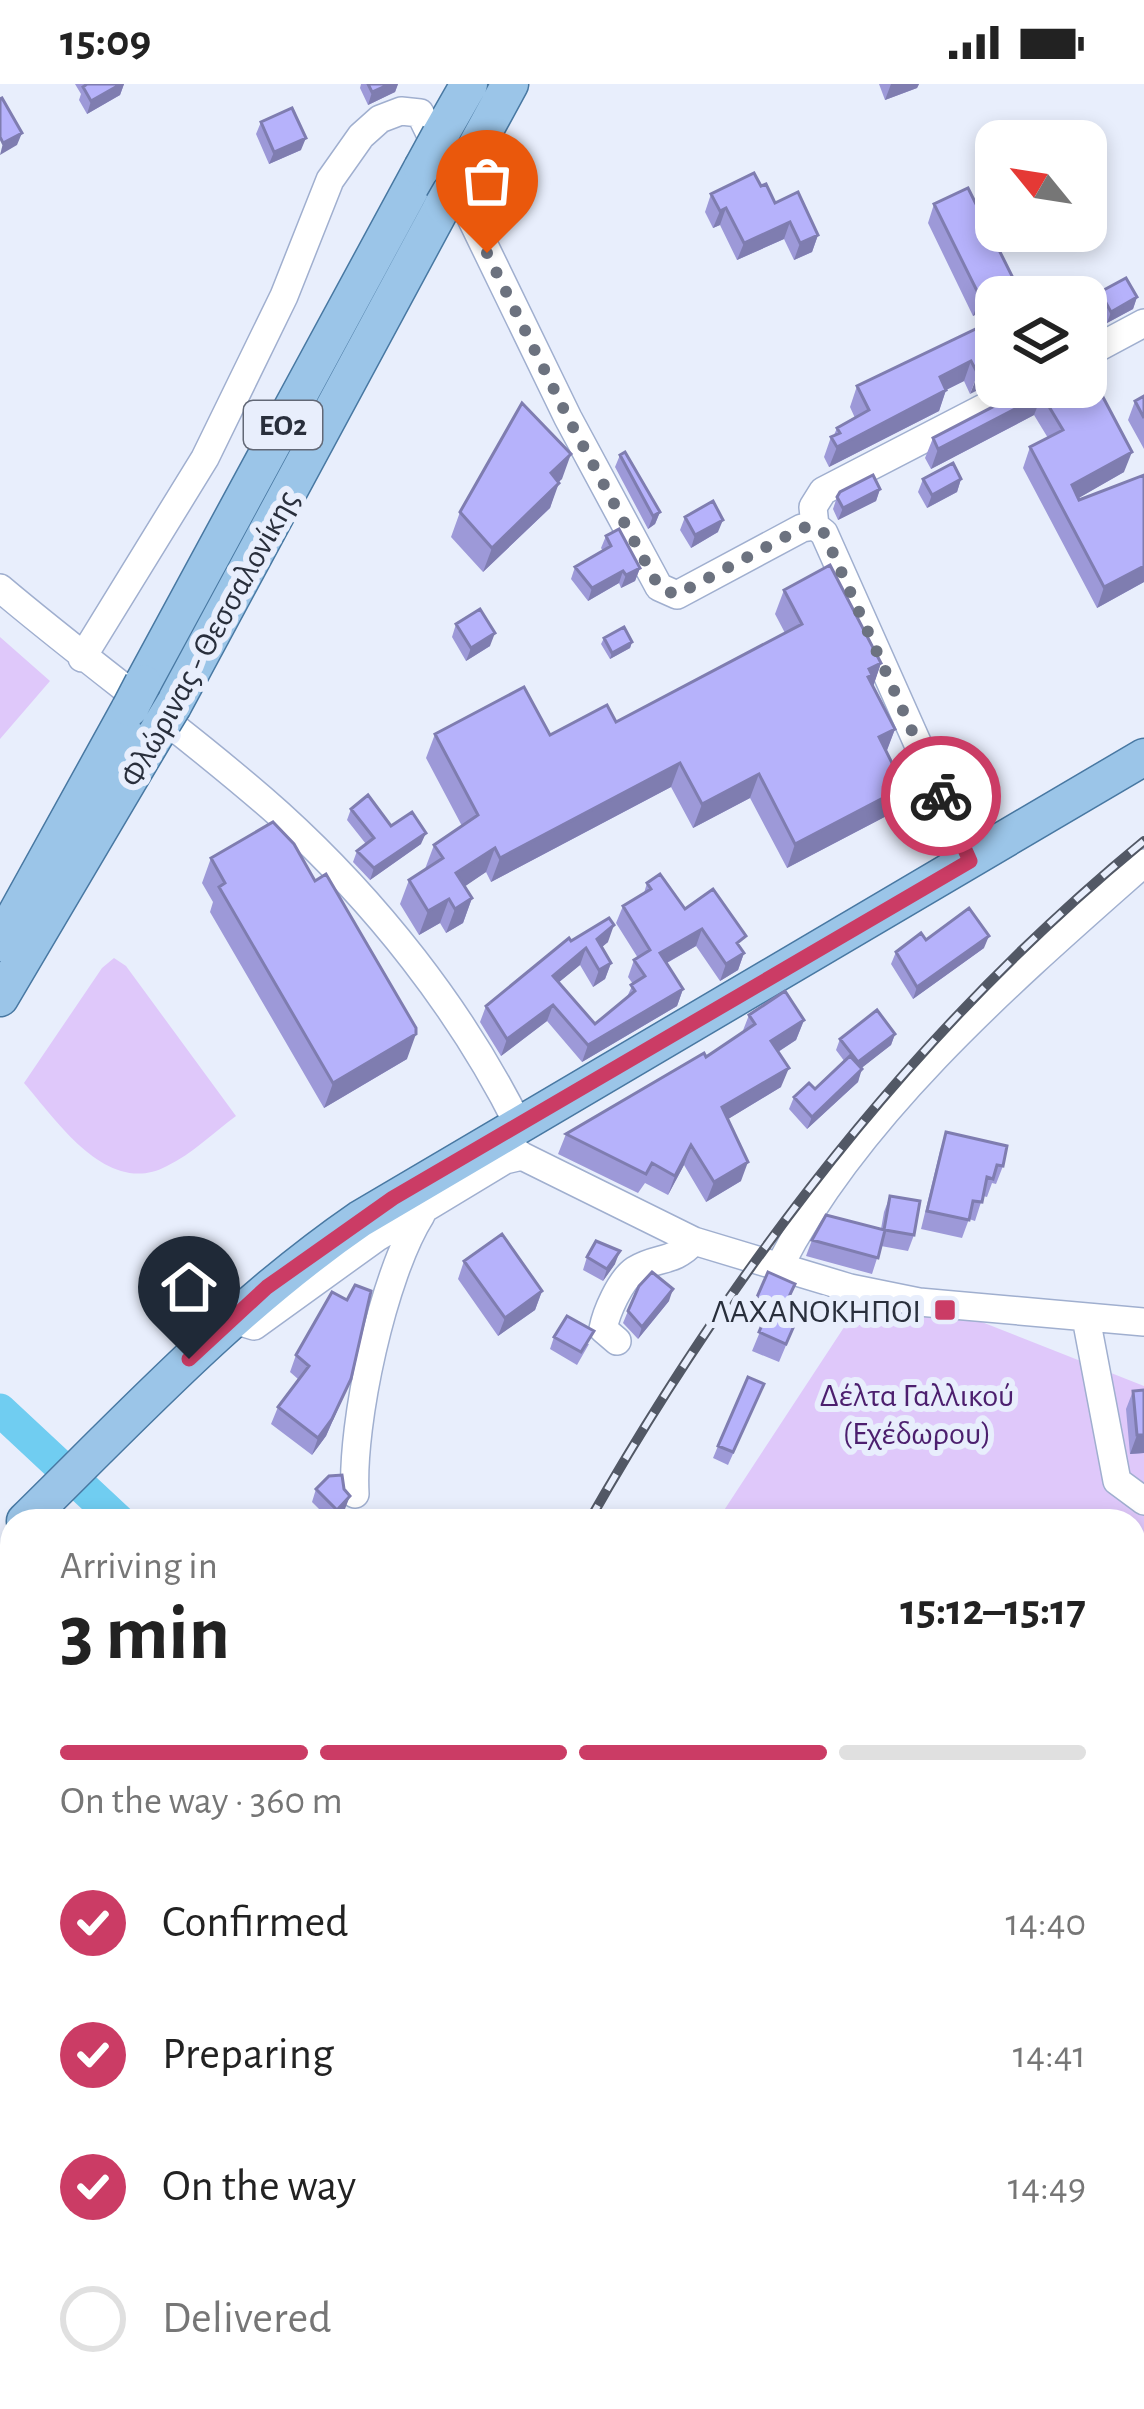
<!DOCTYPE html>
<meta charset="utf-8">
<style>
body{margin:0;font-family:"Alegreya Sans",sans-serif;background:#f2f2f2;color:#222;height:100vh;display:flex;flex-direction:column;font-size:45px;white-space:nowrap}
*{box-sizing:border-box;margin:0}
p{font-size:39px;color:#767676}
.icon{flex:none;width:66px;height:66px;fill:none;stroke:currentColor;stroke-width:2;stroke-linecap:round;stroke-linejoin:round}
.map{position:relative;flex:1;overflow:hidden}
.drawer{position:absolute;left:0px;top:1425px;width:1146px;height:900px;display:flex;flex-direction:column;background:#fff;border-radius:36px 36px 0 0;box-shadow:0 6px 18px #0003}
.drawer>*{flex:none}
.needle{width:78px;rotate:300deg}
.tools{position:absolute;left:975px;top:36px;display:grid;gap:24px}
.tools a{display:grid;place-items:center;width:132px;height:132px;border-radius:24px;background:#fff;box-shadow:0 6px 18px #0003;font-size:60px}
.pin{position:absolute;display:grid;place-items:center;width:102px;height:102px;color:#fff;margin:-123px -51px;border-radius:50% 50% 50% 0;rotate:-45deg;box-shadow:0 0 12px #0007}
.pin .icon{rotate:45deg}
.courier{position:absolute;display:grid;place-items:center;width:120px;height:120px;margin:-60px;border:9px solid #cb3c65;border-radius:50%;background:#fff;color:#222;box-shadow:0 3px 15px #0007}
.headline em{font-style:normal;font-weight:600}
.headline div{display:flex;flex-direction:column-reverse}
.headline{display:flex;align-items:center;justify-content:space-between;height:204px;padding:0 60px}
h1{font-size:78px;font-weight:600;line-height:90px}
.bar{display:grid;grid-template-columns:repeat(4,1fr);gap:18px 12px;align-content:center;height:144px;padding:0 60px}
.bar i{height:15px;border-radius:9px;background:#e0e0e0}
.bar .on{background:#cb3c65}
.bar p{grid-column:span 4}
ol{padding:0 60px;list-style:none}
li{display:flex;align-items:center;gap:36px;height:132px}
li p{margin-inline-start:auto}
li .icon{padding:12px;border-radius:50%;background:#cb3c65;color:#fff;stroke-width:4}
li:last-child{color:#767676}
li i{width:66px;height:66px;border:6px solid #e0e0e0;border-radius:50%}
.status{display:flex;justify-content:space-between;align-items:center;height:84px;padding:0 60px;background:#fff;direction:ltr}
.status svg{height:33px;fill:currentColor}
.map>svg:first-child{display:block}
</style>
<div class="status"><b>15:09</b><svg viewBox="0 0 49 12"><path d="M0 12V9h3v3zM5 12V6h3v6zM10 12V3h3v9zM15 12V0h3v12zM26 1h20v11H26zM47 4h2v5h-2z"/></svg></div>
<div class="map">
<svg width="1144" height="2325" viewBox="0 0 1144 2325">
<rect width="100%" height="100%" fill="#e8eefc"/>
<path fill="#dfc8fa" d="M0,553L50,597L0,655Z
M114,874L126,882L236,1032C214,1048 192,1070 167,1082C108,1114 57,1037 24,999L102,884Z
M875,1196L1144,1302V2325H137L145,2313H1134V1437H717Z"/>
<g fill="none" stroke-linecap="round" stroke-linejoin="round">
<path stroke="#70cdf1" stroke-width="33" d="M0,1326L119,1437
M878,2313L889,2325"/>
<g stroke="#a0afcf" stroke-width="30">
<path id="minor" d="M1086,270L1144,239
M0,504C91,581 190,651 279,730C375,817 461,925 519,1042
M82,574L205,374L284,212L330,96L361,52L380,35L401,27L420,29L568,334L659,503L677,511L802,444L815,442
M970,777L824,449L815,442L813,423L823,407L1024,303
M498,1054L522,1072L694,1157L850,1204L919,1218L1144,1238
M780,1181C859,1027 1015,893 1144,779
M1086,1234L1117,1397L1144,1417
M231,1235L254,1242L376,1154L505,1076L522,1072
M617,1257L603,1245C606,1229 620,1196 635,1186C657,1172 673,1180 694,1157
M355,1410C351,1339 383,1191 421,1131
M0,2010L12,2013
M481,2313L492,2325
M115,2325L122,2313"/>
</g>
<g stroke="#4878a2" stroke-width="39">
<path id="major" d="M440,51L469,0
M462,88L510,0
M143,599L422,84
M173,622L443,121
M0,859L130,624
M0,914L156,650
M25,1437C133,1331 235,1221 360,1135L1144,673"/>
</g>
<use href="#minor" stroke="#fff" stroke-width="27"/>
<use href="#major" stroke="#9bc5e8" stroke-width="36"/>
<g stroke="#525865" stroke-width="10">
<path id="rail" d="M589,1437C735,1181 915,945 1144,757
M71,2325L78,2313"/>
</g>
<use href="#rail" stroke="#e8eefc" stroke-width="6" stroke-dasharray="18" stroke-linecap="butt"/>
<g stroke="#4878a2" stroke-width="39" stroke-linecap="butt">
<path id="major-bridge" d="M422,84L440,51
M443,121L462,88
M130,624L143,599
M156,650L173,622"/>
</g>
<use href="#major-bridge" stroke="#9bc5e8" stroke-width="36"/>
</g>
<path fill="#9d99d8" d="M75,0H124L120,11L87,30L79,16L81,10Z
M361,0H398L395,8L368,21L360,4Z
M879,0H919L917,4L885,16Z
M261,38L301,66L269,80L256,50Z
M761,102L775,119L818,151L812,168L794,176L784,155L737,176L720,141L713,144L705,128L711,110Z
M934,120L996,213V220L973,232L928,139Z
M1100,208L1137,213L1133,225L1107,239L1096,220Z
M990,257L970,310L964,297L946,306L939,327L829,383L824,373L831,353L834,351L837,344L855,334L850,323L857,302Z
M1031,303H1086L1124,388L1078,414L1144,498L1097,524L1023,384L1030,363L1048,354L1034,331L931,385L925,374L933,354Z
M1144,312V365L1128,336L1135,317Z
M620,371L660,428L655,440L648,445L615,383Z
M562,395L558,398L550,424L483,488L451,453L460,428Z
M923,395H961L957,408L927,424L918,408Z
M880,405L876,417L838,436L833,425L837,413Z
M685,433L718,448L691,464L680,446Z
M606,452L640,484L635,497L621,504L619,499L588,517L571,495L575,483L603,467L601,464Z
M784,506L881,579L873,602L895,645L886,668L896,727L787,784L750,714L693,744L671,703L491,798L486,788L464,802L472,814L463,839L446,849L440,839L419,851L400,820L409,796L425,785L434,761L462,742L426,674L435,650L550,651L616,638L785,549L775,530Z
M456,540L490,562L466,577L452,553Z
M604,554L632,558L630,564L610,575L601,560Z
M351,725L391,742L421,760L370,796L353,778L357,767L366,760L347,736Z
M211,774L407,975L324,1024L210,828L213,818L202,799Z
M647,799L741,865L744,869L738,886L720,897L696,862L667,879L683,905L677,922L582,978L547,937L501,972L480,938L486,922L571,857L608,858L602,863L611,879L605,895L593,903L580,881L559,898L595,940L626,915L633,900L628,893L634,876L638,874L616,839L623,822L644,809Z
M984,864L913,915L891,880L896,868Z
M749,931L804,936L796,956L778,968L781,1003L728,1035L741,1097L706,1118L684,1081L668,1111L645,1099L638,1109L558,1070L566,1050L706,973L742,949Z
M895,950L891,961L861,984L858,998L807,1045L789,1025L794,1013L815,1005L845,978L836,966L840,955Z
M946,1048L1003,1082L996,1100L992,1099L987,1113L983,1112L975,1137L969,1135L962,1154L921,1145L940,1067Z
M890,1112L914,1151L908,1167L881,1162L872,1190L806,1172L812,1156L881,1145L884,1128Z
M587,1173L615,1180L603,1197L583,1186Z
M464,1177L542,1207L535,1226L498,1252L458,1195Z
M757,1213L800,1228L779,1278L752,1267L764,1238L750,1232Z
M669,1217L638,1255L623,1239L628,1227Z
M554,1253L589,1260L577,1281L550,1265Z
M296,1271L351,1295L326,1352L312,1371L271,1340L278,1323L298,1295L290,1288Z
M1133,1307L1144,1369L1130,1370L1126,1325Z
M759,1312L728,1381L713,1374L718,1362Z
M316,1405L345,1425L334,1437H331L312,1418Z"/>
<path fill="#7f7db0" d="M121,0H124L120,11L87,30L91,17Z
M390,0H398L395,8L368,21L372,8Z
M891,0H919L917,4L885,16Z
M22,49L17,61L0,71L3,59Z
M306,54L301,66L269,80L274,68Z
M726,124L720,141L713,144L720,127Z
M790,138L784,155L737,176L744,159Z
M818,151L812,168L794,176L800,159Z
M1014,196L1008,213H996V220L973,232L980,213Z
M1137,213L1133,225L1107,239L1111,228Z
M971,277L964,297L932,313L940,293Z
M996,281V297L970,310L978,290Z
M946,306L939,327L829,383L837,363Z
M1042,311L1034,331L931,385L938,365Z
M1132,368L1124,388L1065,422L1072,401Z
M571,370L562,395L542,413L551,389Z
M961,395L957,408L927,424L932,411Z
M559,399L550,424L483,488L492,464Z
M880,405L876,417L838,436L843,424Z
M660,428L655,440L648,445L653,432Z
M723,436L718,448L691,464L695,451Z
M1144,482V498L1097,524L1104,503Z
M640,484L635,497L621,504L626,491Z
M623,487L619,499L588,517L592,504Z
M495,549L490,562L466,577L471,564Z
M632,558L630,564L610,575L612,569Z
M881,579L873,603L867,606L869,585Z
M895,645L886,669L879,653Z
M680,679L671,703L491,798L500,774Z
M759,690L750,714L693,744L702,720Z
M904,703L896,727L787,784L795,760Z
M426,749L421,760L370,796L374,784Z
M495,764L486,788L448,814L456,789Z
M472,814L463,839L446,849L455,825Z
M449,815L440,839L419,851L428,827Z
M614,841L608,858L591,872L597,855Z
M702,845L696,862L654,886L660,869Z
M989,852L984,864L913,915L917,903Z
M586,864L580,881L547,908L553,892Z
M744,869L738,886L720,897L726,880Z
M611,879L605,895L593,903L599,886Z
M683,905L677,922L582,978L588,961Z
M553,921L547,937L501,972L507,955Z
M804,936L796,956L764,977L771,957Z
M416,950L407,975L324,1024L333,999Z
M895,950L891,961L854,990L858,978Z
M789,984L781,1003L715,1043L722,1023Z
M862,985L858,998L807,1045L812,1033Z
M691,1061L684,1081L668,1111L675,1092Z
M748,1078L741,1097L706,1118L714,1098Z
M620,1167L615,1180L603,1197L607,1185Z
M673,1205L669,1217L638,1255L642,1243Z
M542,1207L535,1226L498,1252L505,1234Z
M351,1295L326,1352L312,1371L318,1354Z
M1137,1351H1144V1369L1130,1370Z
M350,1412L345,1425L333,1437L337,1426Z"/>
<path fill="#b6b2fb" stroke="#7f7db0" stroke-width="3" d="M87,0H121L91,17L83,3Z
M368,0H390L372,8Z
M2,14L22,49L3,59L0,53V15Z
M292,24L306,54L274,68L261,38Z
M754,89L761,102L766,100L775,119L798,108L818,151L800,159L790,138L744,159L726,124L720,127L711,110Z
M968,104L1014,196L980,213L934,120Z
M1126,194L1137,213L1111,228L1100,208Z
M982,242L990,257L996,254V281L978,290L971,277L940,293L946,306L837,363L831,353L840,349L837,344L869,326L857,302Z
M1086,281L1132,368L1072,401L1079,416L1144,391V482L1104,503L1030,363L1063,346L1042,311L938,365L933,354L1031,303H1086Z
M1144,312V334L1135,317Z
M522,319L571,370L551,389L559,399L492,464L460,428Z
M625,368L660,428L653,432L620,371Z
M953,379L961,395L932,411L923,395Z
M873,391L880,405L843,424L837,413L840,408Z
M713,417L723,436L695,451L685,433Z
M619,445L640,484L626,491L623,487L592,504L575,483L611,462L606,452Z
M830,481L881,579L869,585L872,591L868,593L895,645L879,653L904,703L795,760L759,690L702,720L680,679L500,774L495,764L456,789L472,814L455,825L449,815L428,827L409,796L443,774L434,761L478,731L435,650L524,603L550,651L607,621L616,638L802,540L784,506Z
M480,525L495,549L471,564L456,540Z
M624,543L632,558L612,569L604,554Z
M368,711L391,742L412,728L426,749L374,784L357,767L374,754L351,725Z
M273,738L294,760L315,797L326,790L416,944V950L333,999L219,803L225,799L211,774Z
M660,790L685,825L713,805L746,852L737,859L744,869L726,880L702,845L660,869L683,905L588,961L553,921L507,955L486,922L569,854L571,857L609,834L614,841L597,855L611,879L599,886L586,864L553,892L595,940L635,907L631,901L645,892L634,876L650,866L623,822L651,805L647,799Z
M969,824L989,852L917,903L896,868L921,849L926,856Z
M785,907L804,936L771,957L789,984L722,1023L748,1078L714,1098L691,1061L675,1092L652,1079L646,1090L566,1050L704,969L706,973L755,940L749,931Z
M877,926L895,950L858,978L840,955Z
M850,972L862,985L812,1033L794,1013L809,999L815,1005Z
M946,1048L1007,1062L1003,1082L997,1081L993,1095L987,1093L982,1118L973,1117L969,1136L927,1127Z
M890,1112L920,1117L914,1151L885,1146L878,1174L812,1156L826,1131L884,1146Z
M502,1150L542,1207L505,1234L464,1177Z
M596,1157L620,1167L607,1185L587,1173Z
M652,1188L673,1205L642,1243L628,1227L639,1202Z
M768,1188L795,1200L785,1221L800,1228L786,1260L759,1248L771,1220L757,1213Z
M355,1201L371,1207L351,1295L332,1335L318,1354L278,1323L309,1282L296,1271L332,1208L347,1216Z
M567,1232L594,1247L581,1268L554,1253Z
M748,1293L764,1300L733,1368L718,1362Z
M1144,1306V1351H1137L1133,1307Z
M342,1391L344,1405L350,1412L337,1426L316,1405L329,1392Z
M553,2313H581L574,2325H548Z"/>
<g fill="none" stroke-linecap="round" stroke-linejoin="round">
<path stroke="#6c727f" stroke-width="12" stroke-dasharray="0 21.6" d="M487,169L568,334L659,503L676,511L802,444L815,442L824,449L941,712"/>
<path stroke="#cb3c65" stroke-width="15" d="M189,1275L267,1203L393,1114L970,777L941,712"/>
</g>
<rect fill="#cb3c65" stroke="#e8eefc" stroke-width="4.5" x="933" y="1214" width="24" height="24" rx="6"/>
<g text-anchor="middle" stroke-width="12" stroke-linejoin="round" paint-order="stroke">
<rect fill="#e8eefc" stroke="#626876" stroke-width="3" x="244" y="317" width="78" height="48" rx="9"/>
<g font-size="30" font-weight="bold" fill="#292f3c">
<text x="283" y="351">ΕΟ2</text>
</g>
<g font-size="33" fill="#292f3c" stroke="#e8eefc">
<text transform="translate(208 554) rotate(-61)" y="12">Φλώρινας - Θεσσαλονίκης</text>
</g>
<g font-size="33" fill="#292f3c" stroke="#e8eefc" text-anchor="end">
<text x="921" y="1238">ΛΑΧΑΝΟΚΗΠΟΙ</text>
</g>
<g font-size="33" fill="#4c1f6e" stroke="#e8eefc">
<text x="917" y="1322">Δέλτα Γαλλικού<tspan x="917" dy="38">(Εχέδωρου)</tspan></text>
</g>
</g>
</svg>
<div class="tools">
<a><svg class="needle" viewBox="-14 -14 28 28"><path d="M0-13l5 13h-10z" fill="#e53935"/><path d="M0 13l5-13h-10z" fill="#767676"/></svg></a>
<a><svg class="icon" aria-label="layers" viewBox="0 0 24 24"><path d="M12 4l9 5-9 5-9-5zM3 14l9 5 9-5"/></svg></a>
</div>
<div class="pin" style="left:487px;top:169px;background:#ea580c"><svg class="icon" aria-label="bag" viewBox="0 0 24 24"><path d="M5 8h14l-1 12H6zM9 8a3 3 0 0 1 6 0"/></svg></div>
<div class="pin" style="left:189px;top:1275px;background:#1f2937"><svg class="icon" aria-label="home" viewBox="0 0 24 24"><path d="M3 11l9-7 9 7M6 9v11h12V9"/></svg></div>
<div class="courier" style="left:941px;top:712px"><svg class="icon" aria-label="bike" viewBox="0 0 24 24"><circle cx="6" cy="16" r="4"/><circle cx="18" cy="16" r="4"/><path d="M6 16l4-8h5l3 8M10 8l3 8H6M13 5h3"/></svg></div>
<section class="drawer">
<div class="headline"><div><h1>3 min</h1><p>Arriving in</p></div><em>15:12–15:17</em></div>
<div class="bar"><i class="on"></i><i class="on"></i><i class="on"></i><i></i><p>On the way · 360 m</p></div>
<ol>
<li><svg class="icon" aria-label="check" viewBox="0 0 24 24"><path d="M5 12l5 5 9-10"/></svg>Confirmed<p>14:40</p></li>
<li><svg class="icon" aria-label="check" viewBox="0 0 24 24"><path d="M5 12l5 5 9-10"/></svg>Preparing<p>14:41</p></li>
<li><svg class="icon" aria-label="check" viewBox="0 0 24 24"><path d="M5 12l5 5 9-10"/></svg>On the way<p>14:49</p></li>
<li><i></i>Delivered</li>
</ol>
</section>
</div>
